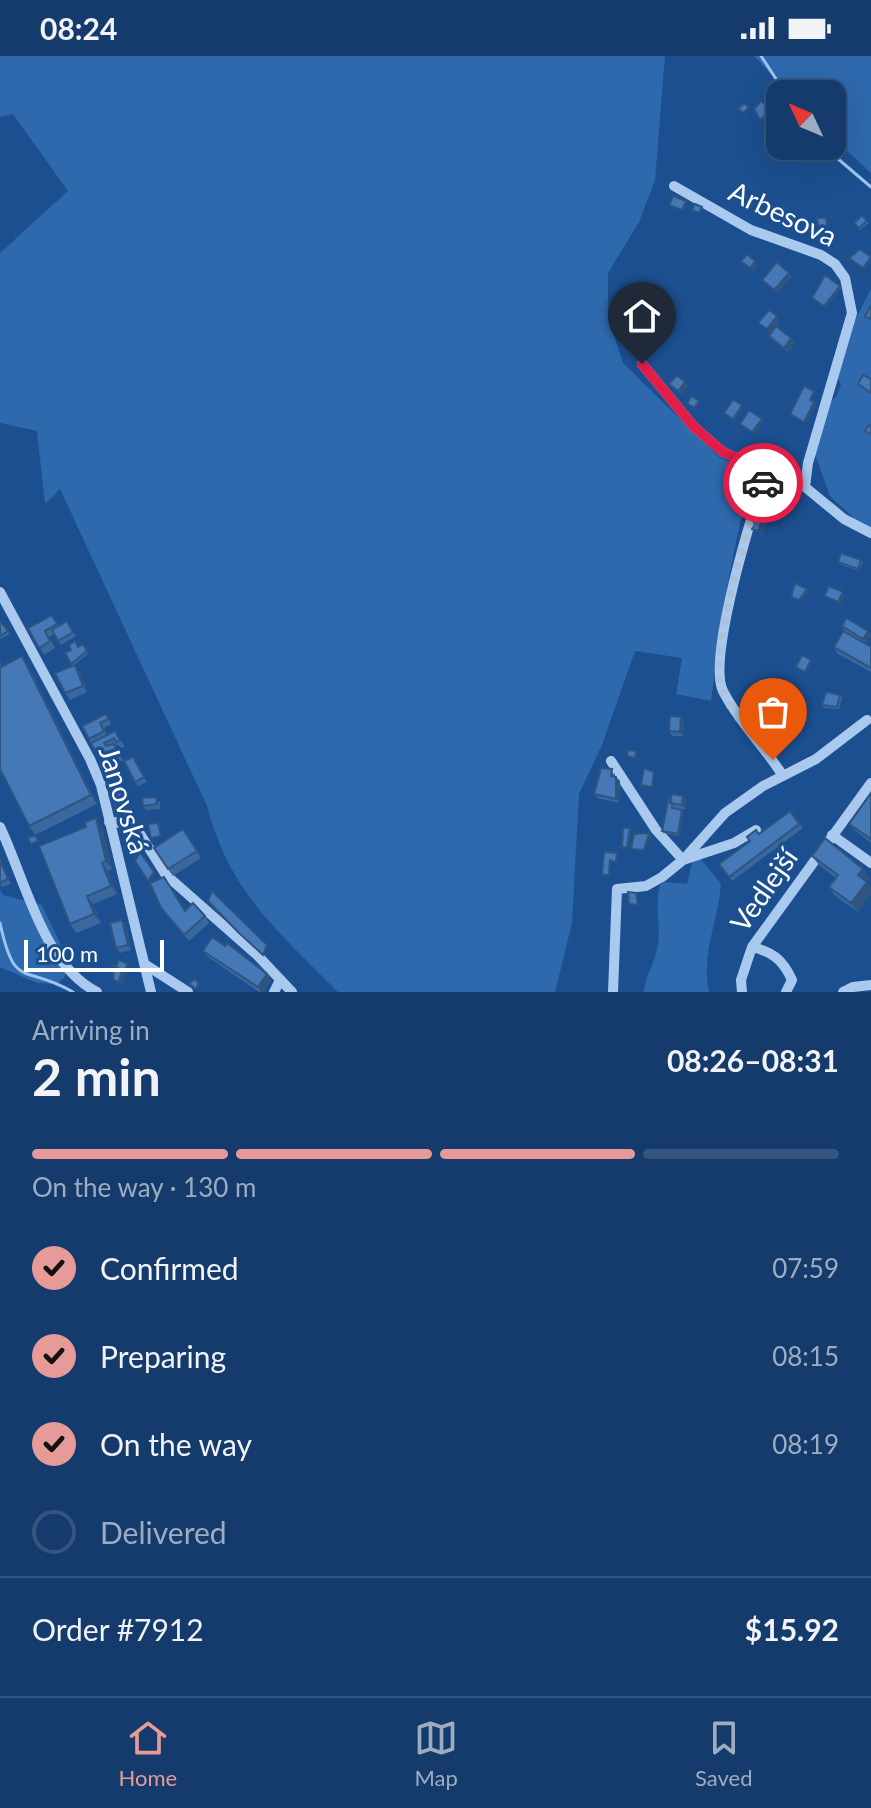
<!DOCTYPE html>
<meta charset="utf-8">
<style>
body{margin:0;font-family:Lato,sans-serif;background:#1d4271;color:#f1f3f6;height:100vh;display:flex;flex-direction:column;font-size:30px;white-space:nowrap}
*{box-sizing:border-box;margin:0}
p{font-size:26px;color:#9dadc1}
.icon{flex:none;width:44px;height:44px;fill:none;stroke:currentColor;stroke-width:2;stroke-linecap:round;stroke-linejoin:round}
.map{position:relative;height:936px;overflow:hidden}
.sheet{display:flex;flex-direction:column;background:#143b6b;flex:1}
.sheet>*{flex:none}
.needle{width:52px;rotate:314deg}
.buttons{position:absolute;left:766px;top:24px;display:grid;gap:16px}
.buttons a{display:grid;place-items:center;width:80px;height:80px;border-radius:16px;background:#143b6b;box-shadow:0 8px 32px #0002,0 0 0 2px #33557e;font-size:40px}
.scale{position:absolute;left:24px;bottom:20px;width:140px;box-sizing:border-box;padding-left:8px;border:4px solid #fff;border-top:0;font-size:22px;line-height:28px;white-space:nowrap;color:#fff;-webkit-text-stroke:6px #1b4f8f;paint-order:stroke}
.pin{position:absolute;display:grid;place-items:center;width:68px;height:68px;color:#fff;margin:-82px -34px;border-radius:50% 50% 50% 0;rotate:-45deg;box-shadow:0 0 8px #0007}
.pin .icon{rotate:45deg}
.courier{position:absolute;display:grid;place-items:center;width:80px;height:80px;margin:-40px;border:6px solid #e11d48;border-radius:50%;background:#fff;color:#222;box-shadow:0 2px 10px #0007}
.overview em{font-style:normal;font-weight:700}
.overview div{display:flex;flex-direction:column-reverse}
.overview{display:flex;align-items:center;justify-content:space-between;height:136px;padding:0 32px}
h1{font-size:52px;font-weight:700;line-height:60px}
.bar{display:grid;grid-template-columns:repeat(4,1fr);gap:12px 8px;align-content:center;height:96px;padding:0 32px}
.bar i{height:10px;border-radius:6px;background:#33557e}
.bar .selected{background:#e69b98}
.bar p{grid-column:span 4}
.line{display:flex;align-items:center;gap:20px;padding:0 32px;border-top:2px solid #33557e}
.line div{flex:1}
ol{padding:0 32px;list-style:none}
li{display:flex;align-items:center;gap:24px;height:88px}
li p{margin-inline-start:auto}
li .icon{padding:8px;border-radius:50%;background:#e69b98;color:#111;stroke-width:4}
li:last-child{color:#9dadc1}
li i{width:44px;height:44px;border:4px solid #33557e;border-radius:50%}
.status{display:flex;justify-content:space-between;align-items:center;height:56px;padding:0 40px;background:#143b6b;direction:ltr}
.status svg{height:22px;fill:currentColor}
.menu{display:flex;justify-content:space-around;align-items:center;height:112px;border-top:2px solid #33557e;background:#143b6b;font-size:22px;color:#9dadc1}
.menu a{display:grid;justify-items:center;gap:4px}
.menu .selected{color:#e69b98}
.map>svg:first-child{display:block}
</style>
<div class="status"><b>08:24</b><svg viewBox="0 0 49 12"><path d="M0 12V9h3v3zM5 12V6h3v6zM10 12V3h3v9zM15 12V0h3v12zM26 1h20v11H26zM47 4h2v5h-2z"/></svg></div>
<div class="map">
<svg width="871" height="936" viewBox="0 0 871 936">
<rect width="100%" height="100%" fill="#1b4f8f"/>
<path fill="#2e69ad" d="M0,0H665L655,124L639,166L608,217V261L623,307L719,401L753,418C731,492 721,569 711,645L676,638L682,602L635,595L602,689L579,738L572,867L555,936H338C277,874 230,837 207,750L60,433L45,448L37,375L0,367V197L68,135L13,58L0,61Z
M754,0H871V117L832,81V38H790Z
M871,233V472L855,463L830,440L814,396L831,345L837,340L841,328L838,323L852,270Z
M700,802L721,828C718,866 701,897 709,936H644C645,920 654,909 657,893C662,873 654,850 660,829L664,826L687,828L693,803Z
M0,834L3,839L42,849L69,906L64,922L57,928L37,927L0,911Z"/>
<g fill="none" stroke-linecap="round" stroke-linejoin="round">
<path stroke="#9cc4f0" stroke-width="3" d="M761,0L786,38
M823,90L871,131
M0,867C15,936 24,907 73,936"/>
<path stroke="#a9c9ee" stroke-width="10" d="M674,130L751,174L821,199L835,208L845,222L852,257L808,407L805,431
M642,308L694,371L723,396L805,431L844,463L871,477
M767,415C753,452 707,603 723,635C738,665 765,691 783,720
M0,536L90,703L101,729L151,936
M611,705L656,774L683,804L734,787L756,774
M109,766L133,767L166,819L257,899L292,936
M0,771C25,823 43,909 97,936
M832,779L871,807
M752,891C773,896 783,904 792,924L786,936
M146,909L188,936
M274,936L280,924
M613,936L617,833L646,830L662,821L683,804L725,757L763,730L816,703L867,664
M742,936L741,924L752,891L871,727
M843,936L853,931L871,929"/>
</g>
<path fill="#3a679d" d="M862,159L869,167L860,174L854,167Z
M769,280L791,282L795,287L788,296L772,284Z
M861,504L863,506L859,515L839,508L838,506Z
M52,559L59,570L67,565L76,580L61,589L55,578L49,581L55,592L44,599L28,572Z
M0,565L10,578L0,583Z
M842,570L871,579L866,587L845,575Z
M83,588L88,598L73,610L80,616L87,636L70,644L65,637L73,610L65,597Z
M834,591H871V616L838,598Z
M0,606L2,610L28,609L97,748L35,779L29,770L2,716L0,717Z
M840,639L842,641L839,653L824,652L822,649Z
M106,658L111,668L104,672L107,679L115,675L125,691L121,692L118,689L115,690L123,704L115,708L118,713L108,718L82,670Z
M681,661L684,666L683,680H672L669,675Z
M136,705L147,726L138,730L135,726Z
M615,717V720L620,725L619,747L597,742L594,738Z
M871,737V787L854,774L849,768Z
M125,739L127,749L133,755L119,759L116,755Z
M683,740L686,744L685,753H673L682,754L683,756L679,780L663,777L662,775L671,742Z
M160,745V753L146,754L143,750Z
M790,755L803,772L732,825L719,808Z
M102,771L112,813L108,815L117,838L93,848L101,867L76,877L70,868Z
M183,773L201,802L173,820L154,792Z
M812,800L863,813L869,822L866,826L871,832V837L858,856L835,840L829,831L836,822L819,809Z
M0,802L11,828L3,831L0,828Z
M161,852L185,855L205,860L209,867L189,885Z
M122,864L126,869L131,894L120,897L116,892Z
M203,895L267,918L271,924L263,936H259L208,901Z"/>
<path fill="#305480" d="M777,59L780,63L773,72L769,67Z
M871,201V205L864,214L863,212Z
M755,205L759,209L753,217L750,212Z
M789,217L792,221L778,238L774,234Z
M840,230L842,232L826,252L824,250Z
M777,260L780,265L770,278L767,273Z
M668,270L669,272L656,293L654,291Z
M791,282L795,287L788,296L784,292Z
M685,326L689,331L682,339L678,335Z
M814,346L816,348L806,368L804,366Z
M742,349L743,351L735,365L733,363Z
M762,363L764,366L754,379L752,376Z
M763,461L766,466L762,480L758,475Z
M807,533L809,535L800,547L799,544Z
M843,536L845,539L840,549L838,546Z
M868,575L871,579L866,587L863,583Z
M22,600L28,609L97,748L91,739Z
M811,604L812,606L806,618L805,616Z
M75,609L80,616L87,636L83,630Z
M681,661L684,666L683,680L680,676Z
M616,721L620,725L619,747L616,743Z
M683,740L686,744L685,753L682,749Z
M682,754L683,756L679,780L678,778Z
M96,762L102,771L112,813L106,805Z
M630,772L632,775L628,793L627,791Z
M649,777L651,780L645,796L644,794Z
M102,807L108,815L117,838L111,830Z
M863,813L869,822L864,828L858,819Z
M154,816L155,818L149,827L148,825Z
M867,826L871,832V837L858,856L851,847Z
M87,840L93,848L101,867L94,858Z
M122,864L126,869L131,894L128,889Z
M128,908L129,911L122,931L119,926L122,914Z
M267,918L271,924L263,936H261L258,931Z"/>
<path fill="#4478b7" stroke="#305480" stroke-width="2" d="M761,45L777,59L769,67L763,61L760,64L754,53Z
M744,47L749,51L744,57L738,53Z
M673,140L686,145L682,154L669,149Z
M695,148L702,151L699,157L692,154Z
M862,159L867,165L859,172L854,167Z
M817,162H826L828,176H819Z
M860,193L871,201L863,212L849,202Z
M747,198L755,205L750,212L741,205Z
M777,206L789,217L774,234L762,224Z
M825,219L840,230L824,250L812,242Z
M870,251L871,252V263L865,261Z
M769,254L777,260L767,273L758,267Z
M658,261L668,270L654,291L643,284Z
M776,270L791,282L784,292L769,280Z
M677,319L685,326L678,335L669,328Z
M863,319L871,323V337L858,328Z
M804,330L814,335L810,344L814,346L804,366L790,358Z
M692,340L699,345L694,352L687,347Z
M733,344L742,349L733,363L724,357Z
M749,354L762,363L752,376L740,368Z
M869,369L871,370V378L865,375Z
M755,458L763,461L758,475L752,473Z
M841,497L861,504L858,513L838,506Z
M795,527L807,533L799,544L791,541Z
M829,530L843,536L838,546L824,540Z
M52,559L57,568L45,575L50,585L39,592L28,572Z
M846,562L868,575L863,583L842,570Z
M0,565L8,575L0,580Z
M67,565L73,576L58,585L52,574Z
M843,575L871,591V612L834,591Z
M75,585L78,591L83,588L87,595L71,608L65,597L71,594L69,589Z
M802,599L811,604L805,616L796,611Z
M22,600L91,739L29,770L0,713V610L1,611Z
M75,609L83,630L65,637L55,617Z
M826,636L840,639L837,651L822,649Z
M106,658L108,663L100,667L104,675L89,683L82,670Z
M670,660L681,661L680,676L669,675Z
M115,675L120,684L116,686L114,682L104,687L106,690L114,688L118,697L111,701L113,706L104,711L91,687Z
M628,694L636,695L635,702L627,700Z
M133,701L144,721L135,726L124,705Z
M601,712L612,713L611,720L616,721V743L594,738Z
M644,712L654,716L652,731L641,729Z
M121,735L124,748L130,751L116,755L111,738Z
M871,737V783L849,768Z
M672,738L683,740L682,749L670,747Z
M156,741L157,748L143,750L142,742Z
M669,741L671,742L672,752L682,754L678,778L662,775Z
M790,755L799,768L729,821L719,808L750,785L747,781L756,774L759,778Z
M96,762L106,805L102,807L111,830L87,840L94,858L70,868L39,790L86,771L85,766Z
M158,767L161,780L151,782L148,768Z
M623,772H630L627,791H622Z
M183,773L197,795L168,813L154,792Z
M649,777L644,794L631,793L634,778Z
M35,779L38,785L31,788L28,782Z
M825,782L863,813L858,819L867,826L851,847L829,831L838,819L812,800Z
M140,796L154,816L148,825L135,805Z
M604,796L617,797L616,806L610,804L609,819H602Z
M0,804L8,823L0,827Z
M164,821L185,855L193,847L205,860L184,879L161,852L150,827Z
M212,835L267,889L263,899L238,876L208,845Z
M628,836L636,837L638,849L629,848Z
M122,864L128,889L116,892L110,867Z
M212,881L225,890L227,887L267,918L258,931L203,895Z
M119,904L128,908L124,916L122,914L116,911Z
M114,910L122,914L119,926L113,924Z
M194,923L199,927L196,933L189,928Z"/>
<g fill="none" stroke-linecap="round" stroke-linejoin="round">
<path stroke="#afc1d8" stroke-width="8" stroke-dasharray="0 14.4" d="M763,427C749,463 712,593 720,627C727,654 756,681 773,704"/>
<path stroke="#e11d48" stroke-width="10" d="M642,308L694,371L723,396L767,415L763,427"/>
</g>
<g text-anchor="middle" stroke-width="7" stroke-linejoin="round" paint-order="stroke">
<g font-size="28" fill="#fff" stroke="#1b4f8f">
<text transform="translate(783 158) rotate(25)" y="10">Arbesova</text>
<text transform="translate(124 744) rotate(73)" y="10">Janovská</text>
<text transform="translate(764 834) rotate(-55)" y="10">Vedlejší</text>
</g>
</g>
</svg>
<div class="buttons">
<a><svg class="needle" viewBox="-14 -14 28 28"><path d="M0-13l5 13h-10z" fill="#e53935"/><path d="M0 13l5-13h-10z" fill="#9dadc1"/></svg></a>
</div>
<div class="scale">100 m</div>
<div class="pin" style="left:773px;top:704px;background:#ea580c"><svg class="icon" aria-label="bag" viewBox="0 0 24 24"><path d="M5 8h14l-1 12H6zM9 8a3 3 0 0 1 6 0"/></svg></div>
<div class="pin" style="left:642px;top:308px;background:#1f2937"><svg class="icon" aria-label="home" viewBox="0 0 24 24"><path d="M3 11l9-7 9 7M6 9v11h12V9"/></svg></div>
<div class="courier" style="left:763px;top:427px"><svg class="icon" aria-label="car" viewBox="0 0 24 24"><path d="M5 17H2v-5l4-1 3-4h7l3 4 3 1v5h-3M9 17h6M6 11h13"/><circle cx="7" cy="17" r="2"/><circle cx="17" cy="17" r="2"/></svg></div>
</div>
<section class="sheet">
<div class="overview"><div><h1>2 min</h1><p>Arriving in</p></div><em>08:26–08:31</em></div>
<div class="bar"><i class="selected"></i><i class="selected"></i><i class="selected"></i><i></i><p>On the way · 130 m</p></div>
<ol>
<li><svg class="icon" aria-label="check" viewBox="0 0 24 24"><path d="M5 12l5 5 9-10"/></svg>Confirmed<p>07:59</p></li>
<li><svg class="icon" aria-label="check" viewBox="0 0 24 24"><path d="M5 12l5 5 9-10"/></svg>Preparing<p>08:15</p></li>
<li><svg class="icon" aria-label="check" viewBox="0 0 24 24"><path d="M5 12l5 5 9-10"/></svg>On the way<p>08:19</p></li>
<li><i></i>Delivered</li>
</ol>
<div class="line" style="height:104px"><div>Order #7912</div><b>$15.92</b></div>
</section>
<nav class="menu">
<a class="selected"><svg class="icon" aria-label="home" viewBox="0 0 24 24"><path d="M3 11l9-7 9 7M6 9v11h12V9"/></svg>Home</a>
<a><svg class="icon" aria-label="map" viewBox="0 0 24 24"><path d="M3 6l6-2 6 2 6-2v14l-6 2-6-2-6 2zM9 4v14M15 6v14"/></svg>Map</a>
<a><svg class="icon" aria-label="saved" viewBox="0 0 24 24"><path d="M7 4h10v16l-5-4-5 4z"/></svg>Saved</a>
</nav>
